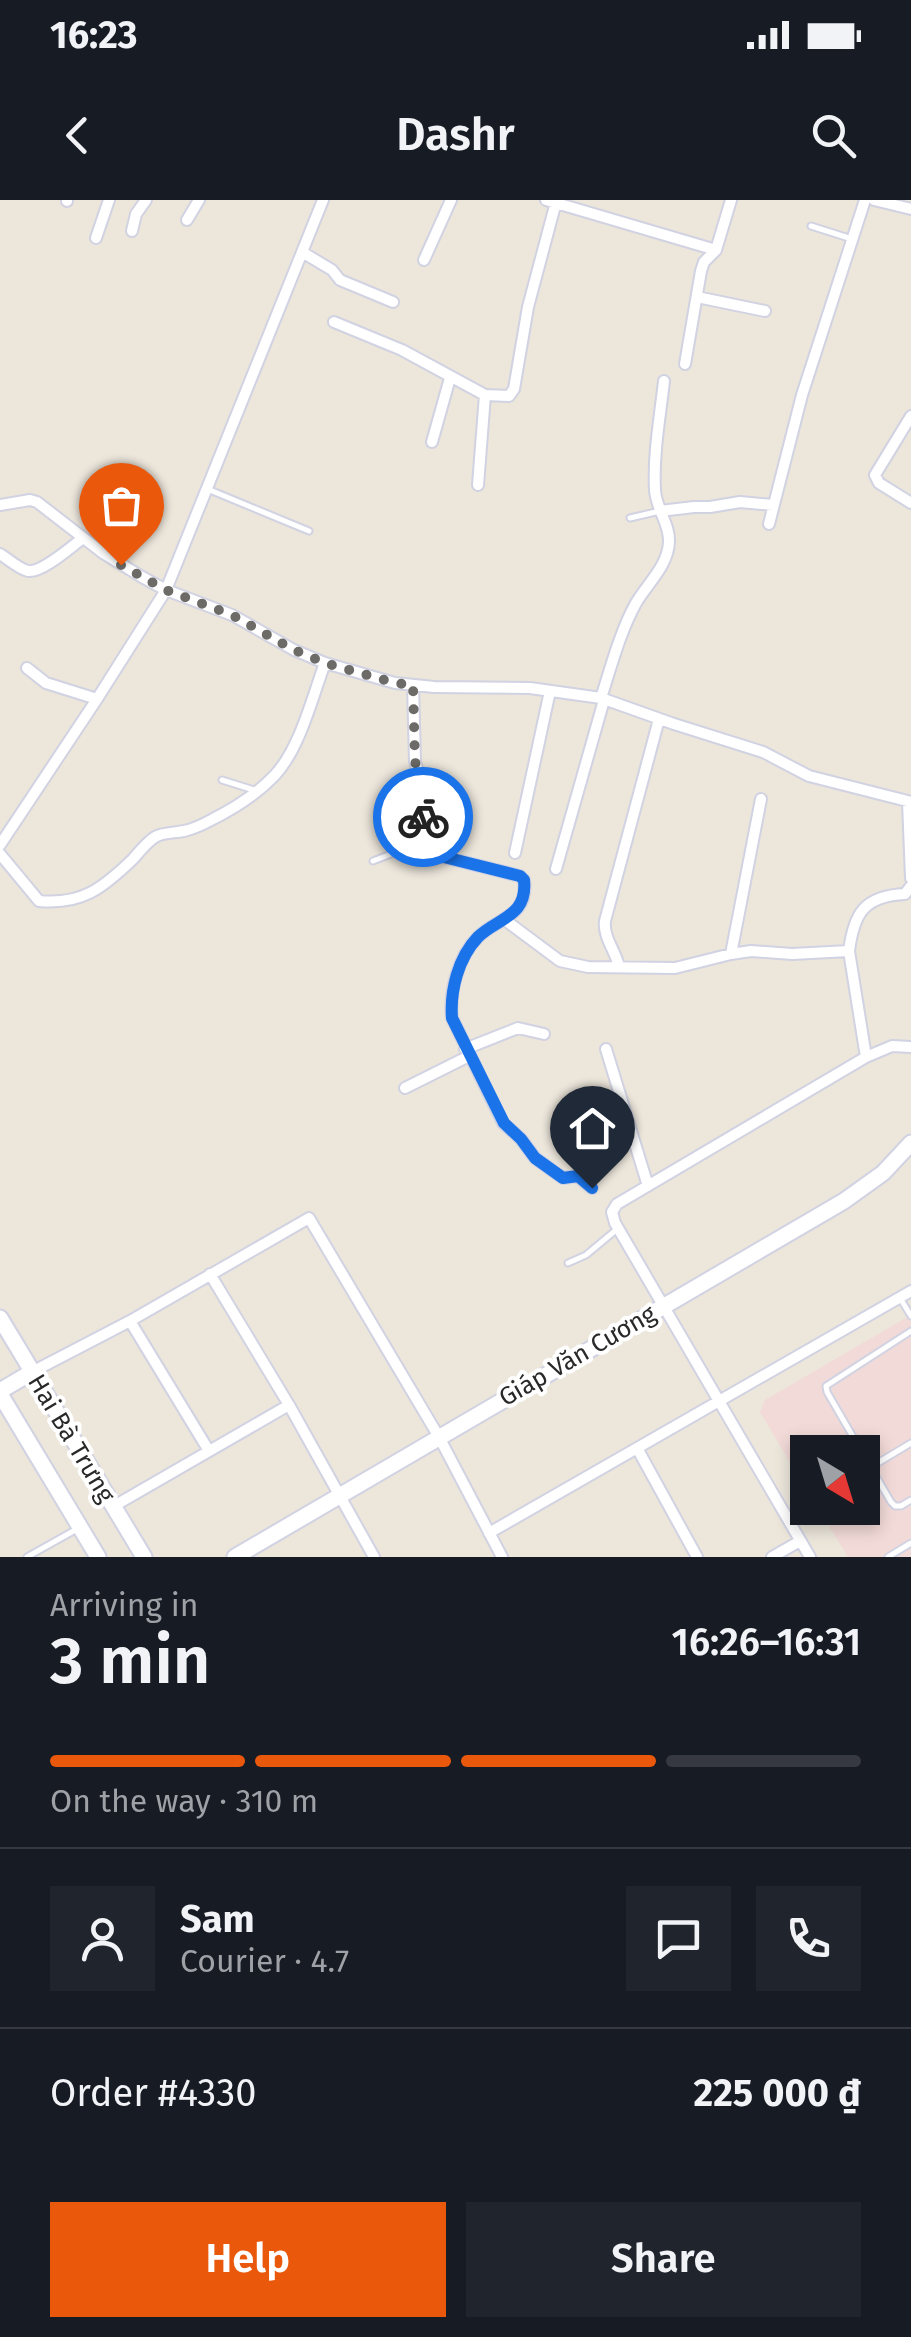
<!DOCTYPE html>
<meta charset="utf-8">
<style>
body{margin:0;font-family:"Fira Sans",sans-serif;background:#20242c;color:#f1f3f6;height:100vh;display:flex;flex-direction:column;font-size:38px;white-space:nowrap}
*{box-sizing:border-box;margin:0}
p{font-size:32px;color:#9ea1a6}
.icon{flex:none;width:55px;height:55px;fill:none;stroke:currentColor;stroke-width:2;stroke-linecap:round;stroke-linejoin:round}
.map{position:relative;height:1357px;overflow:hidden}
.drawer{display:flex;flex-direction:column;background:#171b24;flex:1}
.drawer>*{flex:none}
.needle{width:65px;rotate:142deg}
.tools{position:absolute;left:790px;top:1235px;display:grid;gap:20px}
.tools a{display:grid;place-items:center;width:90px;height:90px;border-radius:0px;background:#171b24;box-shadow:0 5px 15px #0003;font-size:50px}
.pin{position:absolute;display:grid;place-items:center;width:85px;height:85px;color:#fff;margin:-102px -42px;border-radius:50% 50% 50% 0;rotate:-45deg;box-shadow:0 0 10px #0007}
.pin .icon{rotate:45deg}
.courier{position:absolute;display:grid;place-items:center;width:100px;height:100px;margin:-50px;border:8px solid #1a73e8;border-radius:50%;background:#fff;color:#222;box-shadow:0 2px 12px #0007}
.overview em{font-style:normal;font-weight:600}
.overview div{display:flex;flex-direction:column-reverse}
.overview{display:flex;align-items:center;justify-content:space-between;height:170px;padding:0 50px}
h1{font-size:65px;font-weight:600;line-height:75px}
.bar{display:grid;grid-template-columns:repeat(4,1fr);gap:15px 10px;align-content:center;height:120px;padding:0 50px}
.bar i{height:12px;border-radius:8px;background:#363941}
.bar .selected{background:#ea580c}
.bar p{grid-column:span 4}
.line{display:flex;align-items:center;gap:25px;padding:0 50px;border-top:2px solid #363941}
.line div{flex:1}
.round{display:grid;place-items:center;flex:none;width:105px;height:105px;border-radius:0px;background:#20242c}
.primary-button{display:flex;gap:20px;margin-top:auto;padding:20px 50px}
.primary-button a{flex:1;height:115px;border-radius:0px;background:#ea580c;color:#fff;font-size:40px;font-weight:600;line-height:115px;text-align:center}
.primary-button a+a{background:#20242c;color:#f1f3f6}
.status{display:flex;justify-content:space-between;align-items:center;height:70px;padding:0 50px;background:#171b24;direction:ltr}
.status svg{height:28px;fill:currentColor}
header{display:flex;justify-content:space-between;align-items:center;height:130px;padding:0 50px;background:#171b24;font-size:45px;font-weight:600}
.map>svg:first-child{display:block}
</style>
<div class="status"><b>16:23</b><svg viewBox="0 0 49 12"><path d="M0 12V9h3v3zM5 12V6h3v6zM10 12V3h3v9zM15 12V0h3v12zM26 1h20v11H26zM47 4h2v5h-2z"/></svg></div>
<header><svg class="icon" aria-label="back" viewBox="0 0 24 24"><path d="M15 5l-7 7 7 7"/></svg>Dashr<svg class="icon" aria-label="search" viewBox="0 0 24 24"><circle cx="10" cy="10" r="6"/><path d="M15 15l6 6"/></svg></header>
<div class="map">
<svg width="911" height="1357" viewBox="0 0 911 1357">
<rect width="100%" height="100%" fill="#ece6db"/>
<path fill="#f2dad8" d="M911,1115V1357H848L818,1308H862V1252H808L807,1291L760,1212L765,1200Z"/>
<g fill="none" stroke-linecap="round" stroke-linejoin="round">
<g stroke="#d1d2e2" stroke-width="9">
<path id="lane" d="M811,26L852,39
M205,288L309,331
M630,318L660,311
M222,580L254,590
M373,661L427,640
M568,1063L586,1055L616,1030
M900,1098L911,1116
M911,1131L826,1186L827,1192L891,1302L895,1306H901L911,1300
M871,1267L911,1243
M27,1357L77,1329
M888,1357L911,1343"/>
</g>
<g stroke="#d1d2e2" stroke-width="14">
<path id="street" d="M546,0L716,50
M874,0L911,9
M67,1V0
M187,20L199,0
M132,31L136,14L146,0
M96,38L109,0
M302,52L332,70L340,80L393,102
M424,60L451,0
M697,97L765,111
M334,122L402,150L485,195L509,196L514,189L528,107L556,2
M685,164L701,71L704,62L716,50L731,0
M911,216L875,275L879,283L911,303
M432,242L450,178
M478,285L485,195
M0,305L30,300L37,302L103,353L142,377L166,390L232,415L294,450L325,463L395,483L434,487L530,488L601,498L674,524L763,552L809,576L911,602
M660,311L694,307H710L740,302L773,305
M769,324L802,195L865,0
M0,354C8,359 19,369 28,371C42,373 71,347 83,338
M27,468L46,483L97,499
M413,485L415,561L421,584L428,648L431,654L439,656L520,676L524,680C529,717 497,718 478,737C458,757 449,792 452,818L503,923L521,939L535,958L563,978L578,976L592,988
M601,498C611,467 620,432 636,403C647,384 668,366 669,342C670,324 656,309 655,290C653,254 660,217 664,181
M908,602L911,678
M0,645L97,499L166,390L323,0
M515,653L550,491
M0,654L39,701C82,705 103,688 133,659C139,652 147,642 155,637C163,632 175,633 184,631C194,629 204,624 213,619C235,608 258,593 275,575C300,548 312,498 325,463
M556,669L604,500
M505,720L560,761L588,767L675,768L731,754L751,751L792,754L849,751
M731,754L761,599
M619,766C615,750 603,737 605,721L659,519
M465,849L518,828L544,834
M606,849L648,986
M866,857L849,751C854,712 865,696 905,694L911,686
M405,888L469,856
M210,1074L289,1205L374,1357
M130,1121L209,1251
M32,1172L130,1121L309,1018L439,1237L502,1357
M637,1248L697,1357
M114,1306L289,1205
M489,1333L911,1091
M772,1357L800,1341
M810,1357L615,1023L612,1012L617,1004L866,857L892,846L911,847"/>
</g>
<g stroke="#d1d2e2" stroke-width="19">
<path id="secondary" d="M0,1118L144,1357
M0,1191L32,1172
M0,1194L98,1357
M235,1357L844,1001L883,973L911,943"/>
</g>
<use href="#lane" stroke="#fff" stroke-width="5"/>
<use href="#street" stroke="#fff" stroke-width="10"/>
<use href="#secondary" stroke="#fff" stroke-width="15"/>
</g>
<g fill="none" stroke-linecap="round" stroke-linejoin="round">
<path stroke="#6d6b67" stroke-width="10" stroke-dasharray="0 18" d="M121,365L166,390L232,415L294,450L325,463L395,483L413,485L415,561L420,584L423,617"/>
<path stroke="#1a73e8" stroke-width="12" d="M423,617L428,648L432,654L520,676L524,680C528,717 497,718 478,737C458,758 450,791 452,818L504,923L521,939L535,958L563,978L578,976L592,988"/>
</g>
<g text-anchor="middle" stroke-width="8" stroke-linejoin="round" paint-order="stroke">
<g font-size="25" fill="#292929" stroke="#fff">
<text transform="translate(577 1155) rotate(-30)" y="9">Giáp Văn Cương</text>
<text transform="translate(72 1238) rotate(59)" y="9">Hai Bà Trưng</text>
</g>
</g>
</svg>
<div class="tools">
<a><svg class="needle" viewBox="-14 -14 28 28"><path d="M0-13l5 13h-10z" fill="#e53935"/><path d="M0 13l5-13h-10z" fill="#9ea1a6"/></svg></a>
</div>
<div class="pin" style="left:121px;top:365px;background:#ea580c"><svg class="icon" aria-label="bag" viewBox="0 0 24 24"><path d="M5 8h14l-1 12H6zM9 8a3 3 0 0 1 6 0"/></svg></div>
<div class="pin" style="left:592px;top:988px;background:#1f2937"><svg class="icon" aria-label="home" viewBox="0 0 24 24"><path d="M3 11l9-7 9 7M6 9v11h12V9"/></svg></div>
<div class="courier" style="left:423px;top:617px"><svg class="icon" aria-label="bike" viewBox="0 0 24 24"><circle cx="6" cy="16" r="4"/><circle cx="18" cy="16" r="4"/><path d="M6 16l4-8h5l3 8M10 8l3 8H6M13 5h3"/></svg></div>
</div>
<section class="drawer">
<div class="overview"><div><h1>3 min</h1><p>Arriving in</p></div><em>16:26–16:31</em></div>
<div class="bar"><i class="selected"></i><i class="selected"></i><i class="selected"></i><i></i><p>On the way · 310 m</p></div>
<div class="line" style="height:180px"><a class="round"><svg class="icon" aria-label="person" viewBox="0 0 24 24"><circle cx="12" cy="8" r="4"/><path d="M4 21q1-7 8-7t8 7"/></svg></a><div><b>Sam</b><p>Courier · 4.7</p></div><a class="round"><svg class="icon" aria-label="chat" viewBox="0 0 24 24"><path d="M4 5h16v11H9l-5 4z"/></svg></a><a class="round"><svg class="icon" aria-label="phone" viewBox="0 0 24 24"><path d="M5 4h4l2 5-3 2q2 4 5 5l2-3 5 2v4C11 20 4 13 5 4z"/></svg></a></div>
<div class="line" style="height:130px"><div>Order #4330</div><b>225 000 ₫</b></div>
<div class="primary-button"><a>Help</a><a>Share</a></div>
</section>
